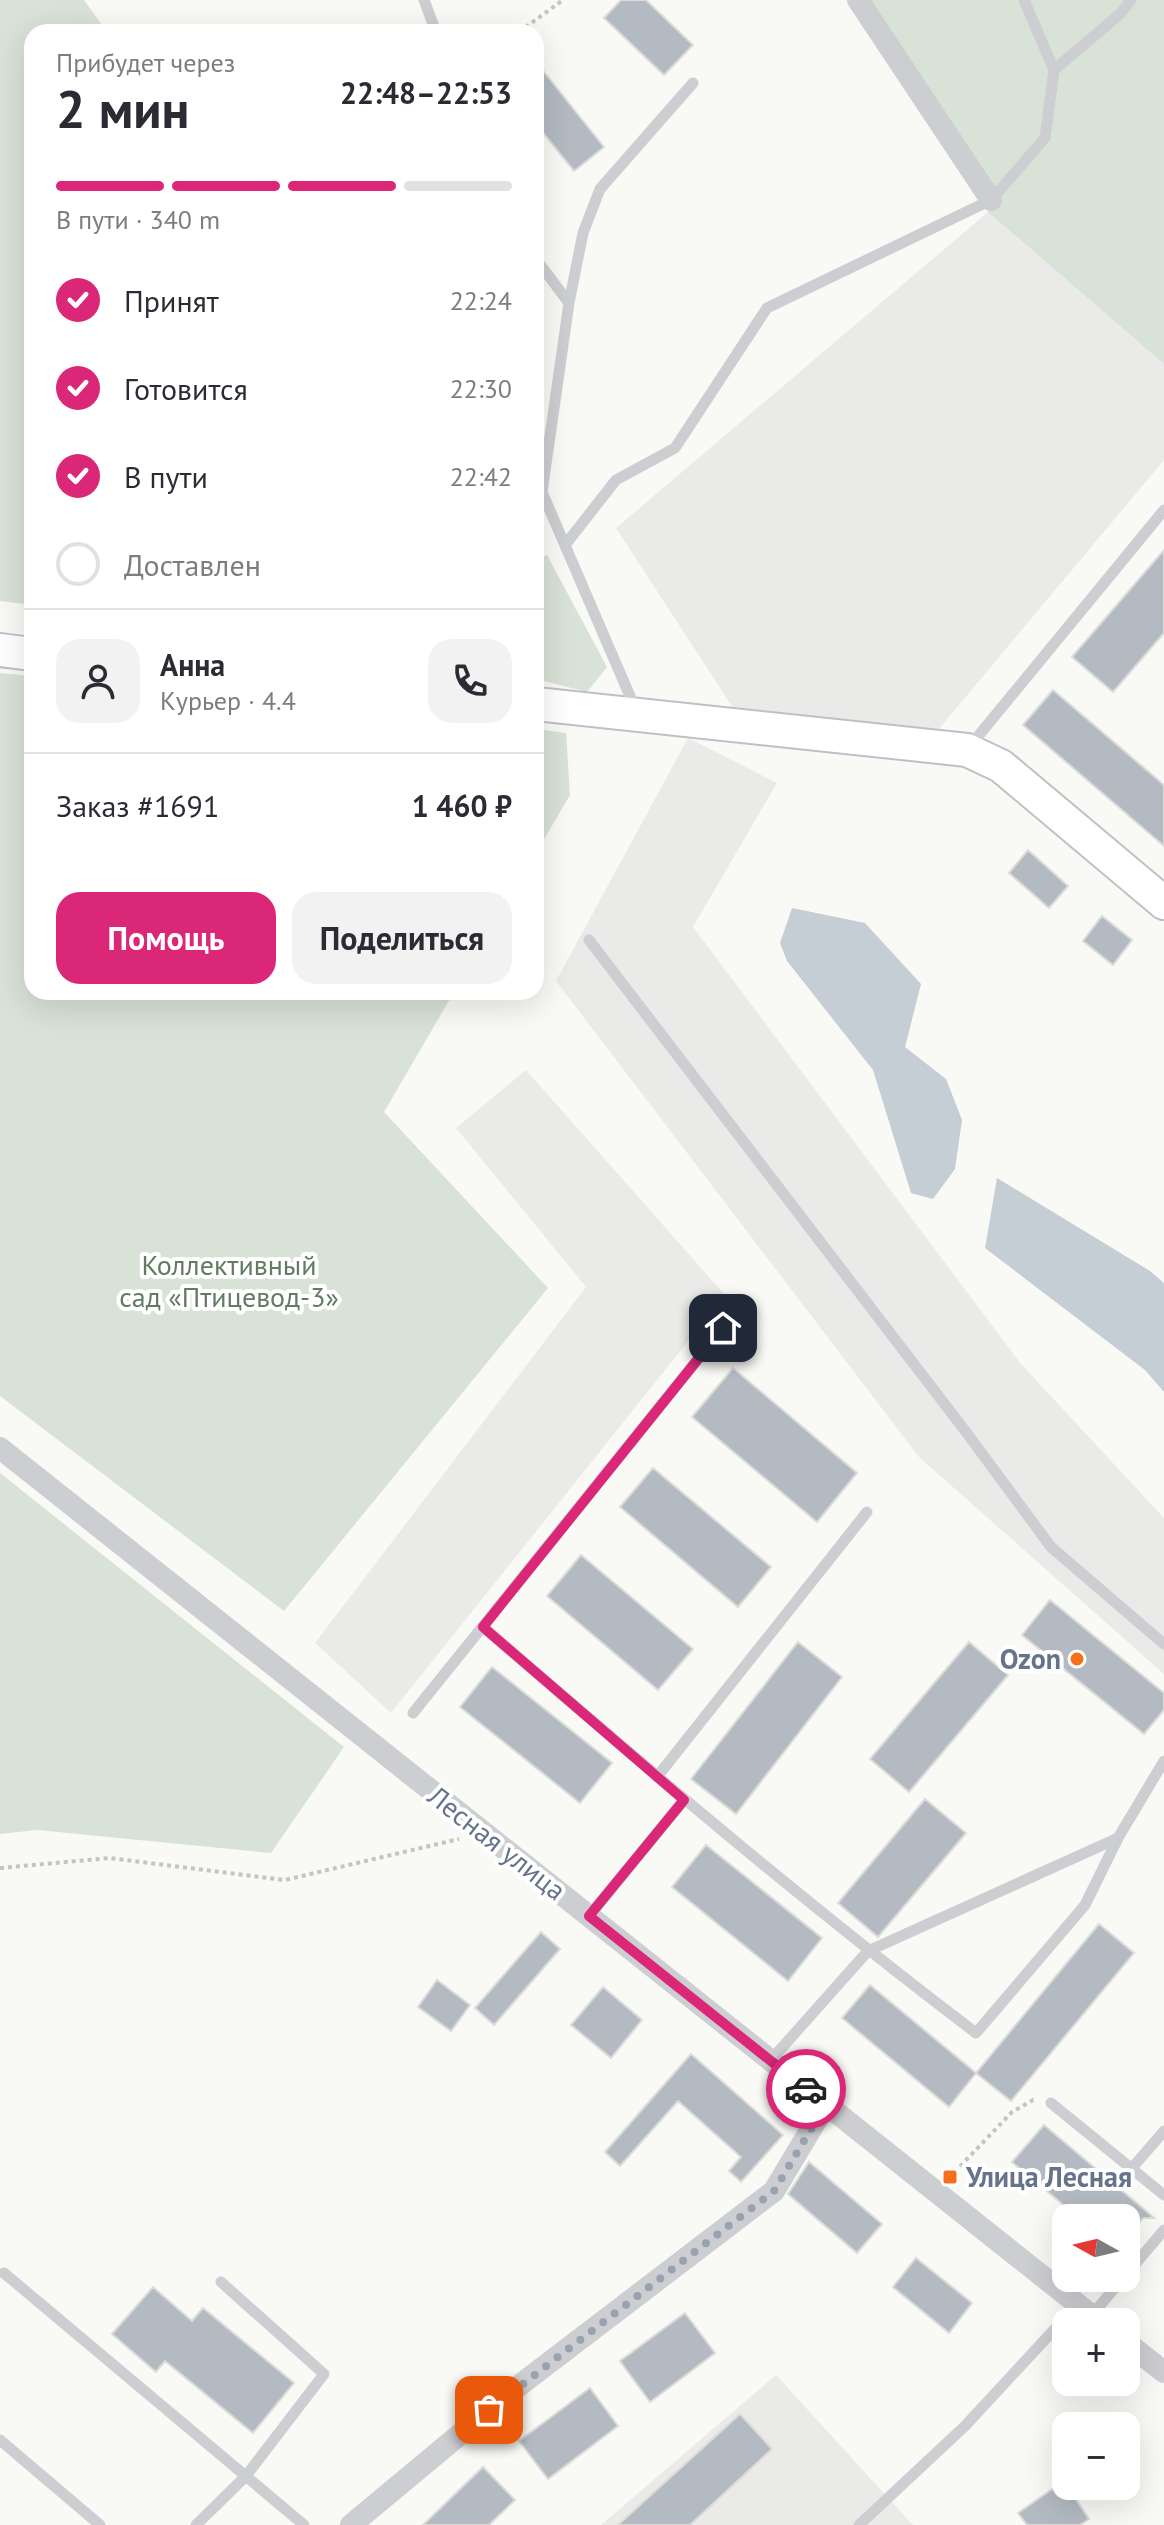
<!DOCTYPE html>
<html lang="ru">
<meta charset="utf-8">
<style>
body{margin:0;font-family:"PT Sans",sans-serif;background:#f2f2f3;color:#2b2b33;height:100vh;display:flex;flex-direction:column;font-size:30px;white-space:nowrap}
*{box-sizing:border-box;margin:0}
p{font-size:26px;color:#7c7c81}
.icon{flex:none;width:44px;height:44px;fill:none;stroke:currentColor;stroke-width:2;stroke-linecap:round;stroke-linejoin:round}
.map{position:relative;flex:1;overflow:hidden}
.drawer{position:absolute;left:24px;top:24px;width:520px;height:976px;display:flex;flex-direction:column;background:#fff;border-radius:24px;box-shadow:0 8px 32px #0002}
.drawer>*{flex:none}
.needle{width:52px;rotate:278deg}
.tools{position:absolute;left:1052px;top:2204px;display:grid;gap:16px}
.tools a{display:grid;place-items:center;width:88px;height:88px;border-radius:16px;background:#fff;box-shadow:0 8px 32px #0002;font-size:40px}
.pin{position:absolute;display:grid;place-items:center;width:68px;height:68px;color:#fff;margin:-34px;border-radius:16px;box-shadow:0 4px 12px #0006}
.courier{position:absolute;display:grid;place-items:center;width:80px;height:80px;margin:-40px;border:6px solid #db2777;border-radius:50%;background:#fff;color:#222;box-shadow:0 2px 10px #0007}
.summary em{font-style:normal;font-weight:700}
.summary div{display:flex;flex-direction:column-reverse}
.summary{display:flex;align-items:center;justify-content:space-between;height:136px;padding:0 32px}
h1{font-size:52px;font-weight:700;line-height:60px}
.bar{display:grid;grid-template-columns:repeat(4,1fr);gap:12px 8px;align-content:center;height:96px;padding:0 32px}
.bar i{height:10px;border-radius:6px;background:#e1e1e2}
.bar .active{background:#db2777}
.bar p{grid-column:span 4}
.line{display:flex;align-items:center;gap:20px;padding:0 32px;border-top:2px solid #e1e1e2}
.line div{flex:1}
.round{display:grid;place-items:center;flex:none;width:84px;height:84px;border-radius:24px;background:#f2f2f3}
ol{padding:0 32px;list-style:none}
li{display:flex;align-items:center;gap:24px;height:88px}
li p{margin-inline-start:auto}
li .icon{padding:8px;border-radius:50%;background:#db2777;color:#fff;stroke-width:4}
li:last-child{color:#7c7c81}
li i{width:44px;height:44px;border:4px solid #e1e1e2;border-radius:50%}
.primary-button{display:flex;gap:16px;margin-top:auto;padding:16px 32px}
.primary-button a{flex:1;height:92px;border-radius:24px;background:#db2777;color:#fff;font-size:32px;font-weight:700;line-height:92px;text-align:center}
.primary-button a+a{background:#f2f2f3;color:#2b2b33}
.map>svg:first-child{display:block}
</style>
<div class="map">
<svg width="1164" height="2525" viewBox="0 0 1164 2525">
<rect width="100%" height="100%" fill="#f9f9f6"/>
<path fill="#eaeae9" d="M988,212L1164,364V460L933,736L735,711L616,528Z
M688,738L777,783L693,927L1021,1364L1164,1518V1674L919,1457L556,981Z
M526,1070L725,1295L391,1713L315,1643L586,1287L456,1128Z
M776,2375L913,2525H601Z"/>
<path fill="#d9e2d7" d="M0,0H84L107,32H32V605L0,601Z
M858,0H1164V364L988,212L991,200Z
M547,555L607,667L587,692L536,679V560Z
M0,673L32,676V992H454L384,1112L548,1288L284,1611L0,1396Z
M536,729L566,733L570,795L536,853Z
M0,1473L344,1747L271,1853L37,1830L0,1834Z"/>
<path fill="#c5ced5" d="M792,908L865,923L921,984L905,1047L946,1079L962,1120L955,1169L933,1199L911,1193L873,1070L787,961L780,943Z
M997,1178L1150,1271L1164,1283V1392L1145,1370L985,1248Z"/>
<path fill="#b4bac2" stroke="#dbdbd9" stroke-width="2" d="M621,0H646L693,45L664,75L604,18Z
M536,62L604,147L574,171L536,124Z
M1164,550V633L1113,692L1072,657Z
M1053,690L1164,785V846L1023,725Z
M1028,850L1068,886L1049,908L1009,873Z
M1102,916L1132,940L1113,965L1083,941Z
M733,1368L857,1473L817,1522L692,1417Z
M653,1468L771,1567L738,1607L620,1507Z
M581,1555L693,1649L658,1690L547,1596Z
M1050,1600L1164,1693V1710L1144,1734L1022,1635Z
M798,1642L842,1677L736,1814L691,1779Z
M969,1642L1008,1675L909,1792L870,1759Z
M492,1667L612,1763L580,1803L460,1707Z
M925,1799L966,1833L878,1937L838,1903Z
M706,1845L822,1938L788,1981L672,1887Z
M1099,1924L1134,1953L1011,2101L976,2073Z
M541,1932L560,1949L494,2025L475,2008Z
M437,1980L470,2005L451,2031L418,2007Z
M870,1985L976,2073L949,2107L842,2018Z
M603,1987L642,2020L611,2058L571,2025Z
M691,2054L783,2135L741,2182L729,2171L741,2157L678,2101L620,2166L605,2152Z
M1044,2125L1146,2211L1154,2218H1143L1126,2239V2218H1079L1012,2162Z
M809,2162L882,2224L857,2253L788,2194Z
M916,2258L972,2303L949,2333L893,2287Z
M153,2287L192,2321L203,2308L294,2383L253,2433L165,2361L156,2372L112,2334Z
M685,2313L715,2353L650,2402L620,2361Z
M590,2388L618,2426L548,2479L519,2441Z
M740,2414L772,2449L690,2525H618Z
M483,2467L515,2500L489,2525H423Z
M1064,2481L1089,2519L1080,2525H1027L1018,2513Z"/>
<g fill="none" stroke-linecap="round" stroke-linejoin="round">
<g stroke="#bdc1c7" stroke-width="36">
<path id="secondary" d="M0,650L32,654
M536,704L967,750L1001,766L1164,903"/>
</g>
<path stroke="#c2c4c7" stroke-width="4" stroke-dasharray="4 4" stroke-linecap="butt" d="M519,32L563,0
M0,1868L110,1858L285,1880L459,1839
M949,2178L1012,2112L1033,2100L1037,2101"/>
<path stroke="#ccced2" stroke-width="11" d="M424,0L436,32
M1024,0L1054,70
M536,259L569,303L542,492L636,710
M569,303L583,233L600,189L693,83
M565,545L616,480L675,448L767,308L991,200L1045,138L1054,70L1121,13L1131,0
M970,746L1164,510
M589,940L966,1432L1051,1547L1164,1644
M483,1627C644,1766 806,1904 976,2033L1085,1905L1118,1838
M413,1713L723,1328
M657,1777L867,1512
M589,1916L684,1800
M771,2060L868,1951L1118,1838L1164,1761
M1051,2103L1164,2195
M1132,2168L1164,2131
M4,2273L304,2525
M1126,2275L1164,2230
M1092,2315L1123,2278
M0,2440L100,2525
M196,2525L246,2476L324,2374L221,2282
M859,2525L965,2426L1078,2304"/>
<path stroke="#ccced2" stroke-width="22" d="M858,0L991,200
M0,1448L1100,2322
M1126,2342L1164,2372
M351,2525L512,2391L774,2191L826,2104"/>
<use href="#secondary" stroke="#fff" stroke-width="32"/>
</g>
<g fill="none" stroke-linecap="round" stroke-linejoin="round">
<path stroke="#99a3b0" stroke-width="8" stroke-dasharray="0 14.4" d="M489,2410L774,2191L826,2104L806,2089"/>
<path stroke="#db2777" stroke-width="10" d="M723,1328L483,1627L684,1800L589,1916L806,2089"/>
</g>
<g fill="#f56e1a" stroke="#fff" stroke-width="3">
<circle cx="1077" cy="1659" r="8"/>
<rect x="942" y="2169" width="16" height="16" rx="4"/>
</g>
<g text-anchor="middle" stroke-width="8" stroke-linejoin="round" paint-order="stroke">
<g font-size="28" fill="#627b61" stroke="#fff">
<text x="229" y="1275">Коллективный<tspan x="229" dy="32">сад «Птицевод-3»</tspan></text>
</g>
<g font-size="28" font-weight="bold" fill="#65748b" stroke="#fff" text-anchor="end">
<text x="1061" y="1669">Ozon</text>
<text x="966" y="2187" text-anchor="start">Улица Лесная</text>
</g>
<g font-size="28" fill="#65748b" stroke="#fff">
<text transform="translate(497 1843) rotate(38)" y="10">Лесная улица</text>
</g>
</g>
</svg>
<div class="tools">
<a><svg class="needle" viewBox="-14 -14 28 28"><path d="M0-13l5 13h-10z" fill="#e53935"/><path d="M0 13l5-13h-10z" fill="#7c7c81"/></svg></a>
<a>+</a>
<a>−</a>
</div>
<div class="pin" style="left:489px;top:2410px;background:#ea580c"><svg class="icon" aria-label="bag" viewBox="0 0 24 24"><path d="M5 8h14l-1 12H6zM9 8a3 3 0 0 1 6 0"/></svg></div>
<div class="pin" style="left:723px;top:1328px;background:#1f2937"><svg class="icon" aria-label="home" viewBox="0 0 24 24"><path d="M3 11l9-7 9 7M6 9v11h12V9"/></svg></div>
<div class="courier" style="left:806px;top:2089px"><svg class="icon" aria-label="car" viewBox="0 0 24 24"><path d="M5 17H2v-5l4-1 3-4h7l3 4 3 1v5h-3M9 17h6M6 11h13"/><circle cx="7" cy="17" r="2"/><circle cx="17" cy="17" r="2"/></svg></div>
<section class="drawer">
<div class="summary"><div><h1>2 мин</h1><p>Прибудет через</p></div><em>22:48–22:53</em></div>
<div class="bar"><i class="active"></i><i class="active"></i><i class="active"></i><i></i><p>В пути · 340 m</p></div>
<ol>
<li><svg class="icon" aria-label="check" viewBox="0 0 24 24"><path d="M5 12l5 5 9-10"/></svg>Принят<p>22:24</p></li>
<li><svg class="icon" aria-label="check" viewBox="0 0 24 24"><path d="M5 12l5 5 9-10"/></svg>Готовится<p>22:30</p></li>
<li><svg class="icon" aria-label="check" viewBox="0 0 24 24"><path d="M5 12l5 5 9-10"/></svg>В пути<p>22:42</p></li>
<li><i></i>Доставлен</li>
</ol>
<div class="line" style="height:144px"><a class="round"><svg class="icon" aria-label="person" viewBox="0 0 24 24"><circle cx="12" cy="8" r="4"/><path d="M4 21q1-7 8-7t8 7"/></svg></a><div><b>Анна</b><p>Курьер · 4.4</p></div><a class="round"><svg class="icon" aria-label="phone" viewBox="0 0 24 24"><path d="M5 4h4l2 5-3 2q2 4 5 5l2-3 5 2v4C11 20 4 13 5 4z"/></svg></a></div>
<div class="line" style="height:104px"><div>Заказ #1691</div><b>1 460 ₽</b></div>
<div class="primary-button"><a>Помощь</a><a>Поделиться</a></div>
</section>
</div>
